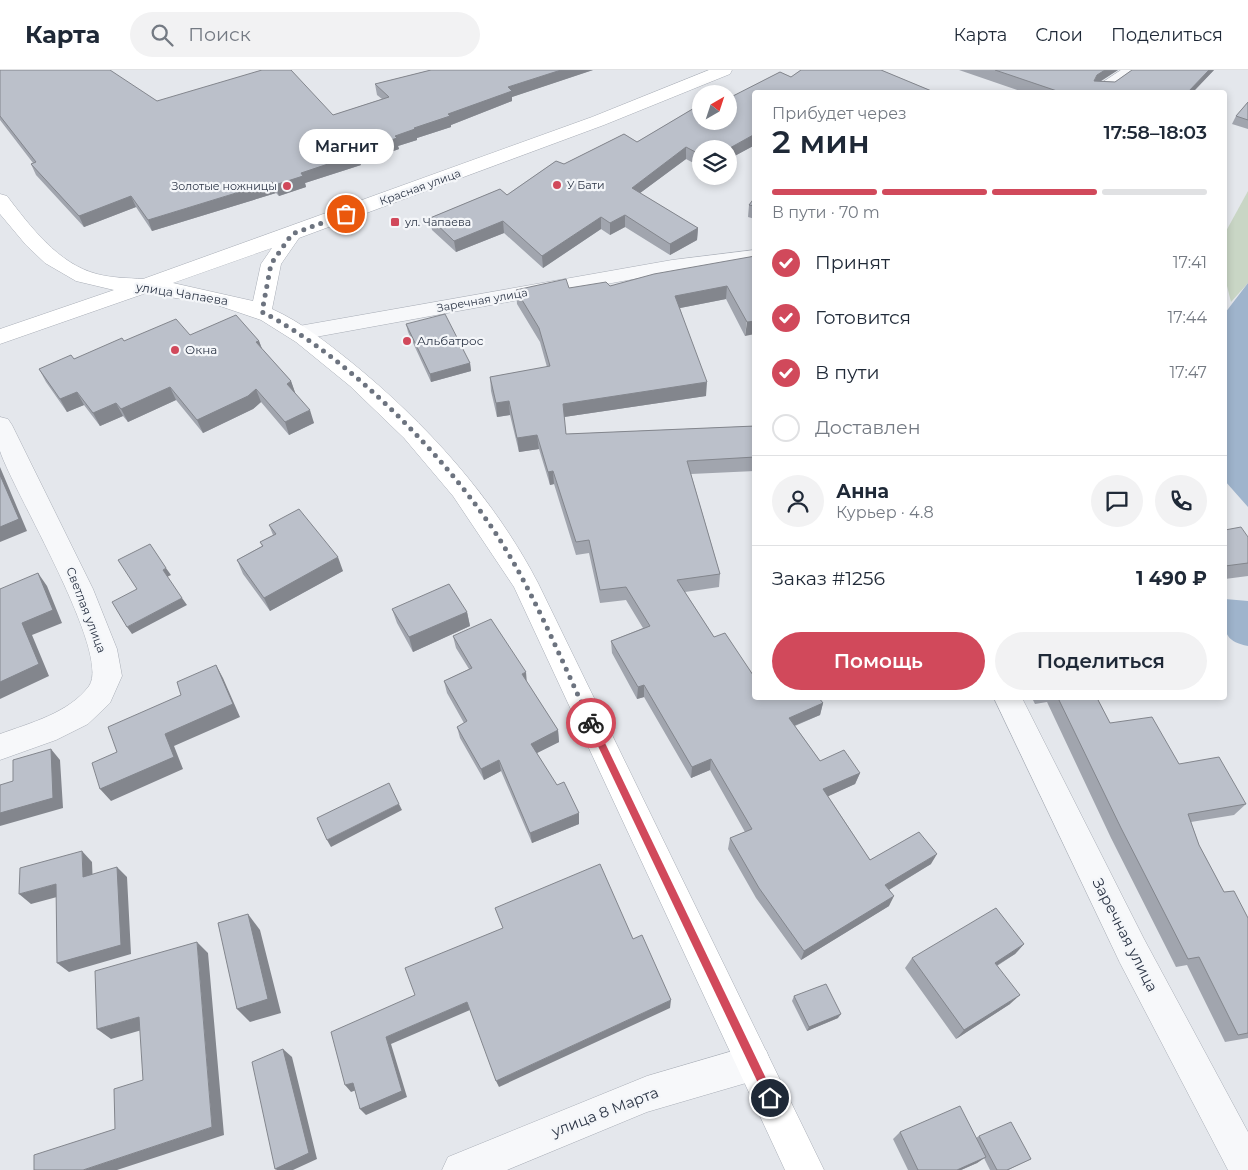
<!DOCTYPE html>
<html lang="ru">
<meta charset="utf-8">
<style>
body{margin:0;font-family:Montserrat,sans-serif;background:#f2f2f3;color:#1f2937;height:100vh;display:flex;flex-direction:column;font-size:19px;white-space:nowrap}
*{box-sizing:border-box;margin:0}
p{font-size:16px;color:#747a83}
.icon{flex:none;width:28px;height:28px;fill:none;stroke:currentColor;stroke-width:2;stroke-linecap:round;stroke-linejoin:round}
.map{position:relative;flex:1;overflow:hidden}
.side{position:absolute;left:752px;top:20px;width:475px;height:610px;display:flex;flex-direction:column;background:#fff;border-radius:5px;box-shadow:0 2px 8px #0003}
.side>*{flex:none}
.needle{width:32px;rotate:39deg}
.fabs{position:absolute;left:692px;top:15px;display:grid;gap:10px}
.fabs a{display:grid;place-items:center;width:45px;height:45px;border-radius:50%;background:#fff;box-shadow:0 2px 8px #0003;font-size:25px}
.pin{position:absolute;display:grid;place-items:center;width:42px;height:42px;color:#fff;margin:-21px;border:2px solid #fff;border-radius:50%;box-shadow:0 1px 5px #0007}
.courier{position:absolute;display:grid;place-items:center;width:50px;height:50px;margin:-25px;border:4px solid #d1495b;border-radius:50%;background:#fff;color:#222;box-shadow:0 1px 6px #0007}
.bubble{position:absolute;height:35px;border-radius:18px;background:#fff;box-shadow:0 2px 8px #0003;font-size:16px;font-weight:600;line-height:35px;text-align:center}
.overview em{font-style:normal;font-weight:600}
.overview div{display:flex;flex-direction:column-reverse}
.overview{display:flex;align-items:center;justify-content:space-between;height:85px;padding:0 20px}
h1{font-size:32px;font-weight:600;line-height:38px}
.bar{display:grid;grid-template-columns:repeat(4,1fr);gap:8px 5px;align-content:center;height:60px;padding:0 20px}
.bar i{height:6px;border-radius:4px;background:#e0e1e3}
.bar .selected{background:#d1495b}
.bar p{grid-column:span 4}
.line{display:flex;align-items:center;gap:12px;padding:0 20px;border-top:1px solid #e0e1e3}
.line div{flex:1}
.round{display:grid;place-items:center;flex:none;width:52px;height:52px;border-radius:26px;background:#f2f2f3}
ol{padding:0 20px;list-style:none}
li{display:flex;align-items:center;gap:15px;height:55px}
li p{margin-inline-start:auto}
li .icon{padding:5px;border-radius:50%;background:#d1495b;color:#fff;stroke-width:4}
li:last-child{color:#747a83}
li i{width:28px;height:28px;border:2px solid #e0e1e3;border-radius:50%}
.button{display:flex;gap:10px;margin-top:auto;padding:10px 20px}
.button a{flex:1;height:58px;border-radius:30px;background:#d1495b;color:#fff;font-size:20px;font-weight:600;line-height:58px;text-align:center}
.button a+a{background:#f2f2f3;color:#1f2937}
header{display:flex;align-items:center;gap:30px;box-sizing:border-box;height:70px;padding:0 25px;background:#fff;border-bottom:1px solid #e0e1e3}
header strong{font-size:24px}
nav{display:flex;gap:28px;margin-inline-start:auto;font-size:18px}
.search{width:350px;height:45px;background:#f2f2f3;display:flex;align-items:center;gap:12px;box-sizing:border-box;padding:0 18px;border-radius:28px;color:#747a83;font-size:19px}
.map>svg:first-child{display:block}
</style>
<header>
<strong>Карта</strong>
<div class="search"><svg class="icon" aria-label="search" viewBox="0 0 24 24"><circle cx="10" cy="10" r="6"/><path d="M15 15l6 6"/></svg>Поиск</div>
<nav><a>Карта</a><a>Слои</a><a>Поделиться</a></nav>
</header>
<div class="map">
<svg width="1248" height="1100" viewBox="0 0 1248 1100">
<rect width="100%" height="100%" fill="#e4e7ec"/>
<path fill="#c9d6c5" d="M1248,121V213L1231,232L1225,208V163Z"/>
<path fill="#9fb4cc" d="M1248,213V437L1225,411V243Z
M1225,529L1248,531V576C1218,571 1225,553 1225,529Z"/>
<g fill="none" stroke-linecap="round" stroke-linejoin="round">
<g stroke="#a9aeb7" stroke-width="1">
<path id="street" d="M1121,0H1140L1111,22H1092L1094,18Z
M755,180V192L672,202L299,270L291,268L288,263L291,258L299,256L672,190Z
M0,347L8,349L12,355L93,519L117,579L122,606L110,633L88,654L56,670L0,690V664C30,653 69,643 89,616C112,584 13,421 0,381C0,371 0,357 0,347Z
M994,628H1022L1144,869L1248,1062V1100H1228L1120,893Z
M753,975L766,980L771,993L766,1006L753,1011L647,1042L507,1100H442L448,1087L647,1006Z"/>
</g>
<g stroke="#a9aeb7" stroke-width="1">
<path id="secondary" d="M709,0H732L730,4L604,55L299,168L281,194L272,239C301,252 326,272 351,292C425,352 494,428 538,513L824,1100H785L514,517L453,426L404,368L350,316L296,272L261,250L217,235L146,223L0,274V259L114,220L76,211L45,193L26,175L0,144V124L7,126C30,156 58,194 97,204C112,208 128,208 143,209L592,47ZM272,178L261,194L253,231L173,213Z"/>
</g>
<use href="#street" fill="#f7f8fa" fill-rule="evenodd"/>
<use href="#secondary" fill="#fff" fill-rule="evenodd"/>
</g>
<path fill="#a1a5ae" d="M0,0L157,31L333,45L382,29L377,25L375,14L431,0H593L512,27V31L451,55V57L417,68V70L398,76L399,79L360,93L361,95L305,113L306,117L279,126L276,123L152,161L136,137L84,157L36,105L31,94L33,93L0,50Z
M801,0H881L934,22H755V75L729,89V79H701V97L686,89L640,123L698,158L697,170L670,185L625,157L610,165L601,159L543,198L504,163L456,182L432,160L430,148L500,119L507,125L556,91L564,94L624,64L637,72L701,34V51H729V28L780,2L791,7Z
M959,0H1118L1101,11L1115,12L1132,0H1214L1193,22H1023Z
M1248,32V59L1232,54L1236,46Z
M755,127V149L748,147L749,135Z
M755,186L745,266L726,229L680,238L706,326L564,347L566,364L755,356V401L691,404L720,504L719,517L685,522L714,567L769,629L823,633L820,645L795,656L820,691L860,703L855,714L828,726L870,790L931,794L889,820V836L801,890L756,828L728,779L730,768L745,762L710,700L691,708L644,627L637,629L612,583L611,571L643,558L626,530L600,533L589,483L576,485L554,414L550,415L539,379L519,382L510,345L497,347L491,321L490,307L547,297L540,272L517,234L516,220L569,218L610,216Z
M406,254L470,293L471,301L431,312L408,262Z
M190,265L259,271L262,279L291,311L295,323L314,353L289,365L261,332L253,339L203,363L176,330L128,352L123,346L100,356L84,335L67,342L46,312L39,299L74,289L124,271Z
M269,455L343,501L270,541L243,504L237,490L262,476L260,472L273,465Z
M1225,460L1248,467V506L1225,509Z
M392,539L467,542L470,556L413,582L397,553Z
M453,566L527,612L558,660L559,672L537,683L579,754L532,773L501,701L484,710L460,668L457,657L464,653L447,623L444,611L469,599L456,578Z
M1032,628H1097L1110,653L1246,734L1234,745L1191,752L1199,775L1224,822L1248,848V968L1225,972L1187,895L1176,897L1111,768L1047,632L1035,634Z
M1024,874L1015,884L997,896L1010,934L956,969L905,898L912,888Z
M794,926L838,948L807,961L792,931Z
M900,1062L976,1068L979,1066L1031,1089L1008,1100H990L984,1088L977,1093L961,1100H908L893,1069Z"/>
<path fill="#83868d" d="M561,0H593L512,27V31L451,55V57L417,68V70L398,76L399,79L360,93L361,95L305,113L306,117L279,126L275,115L301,103L357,82L448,44L508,17Z
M1105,0H1118L1093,16L1090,22L1097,5Z
M1209,0H1214L1193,22H1188Z
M755,64V75L729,89V79H728Z
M686,77V89L632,129V118Z
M272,112L276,123L152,161L148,150Z
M131,126L136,137L84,157L79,146Z
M625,145V157L610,165V153Z
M601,147V159L543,198L542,186Z
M503,151L504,163L456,182L454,171Z
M698,158L697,170L670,185V174Z
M727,216L726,229L675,239V226Z
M755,251V264L745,266L747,252Z
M259,271L264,284L256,272Z
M470,293L471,301L431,312L430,304Z
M291,311L296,325L287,314Z
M707,312L706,326L564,347L563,334Z
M170,317L176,330L128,352L121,339Z
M256,319L261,332L253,339L203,363L197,350Z
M77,322L84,335L67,342L60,329Z
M509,331L510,345L497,347L496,333Z
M116,333L123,346L100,356L93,343Z
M310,340L314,353L289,365L285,352Z
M537,365L539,379L519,382L517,368Z
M0,397L27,461L0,472Z
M553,401L554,414L550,415L548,402Z
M338,487L343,501L270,541L264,528Z
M166,498L171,505L167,507L163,500Z
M38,503L47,516L62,553L32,565L49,606L0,629V612Z
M182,528L187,535L132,564L127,557Z
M467,542L470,556L413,582L409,567Z
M216,595L223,608L240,647L174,676L183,699L111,731L100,719Z
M526,602L527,614L522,604Z
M644,615V627L637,629L638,617Z
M823,633L820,645L786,659L789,648Z
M558,660L559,672L533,685L531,674Z
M51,679L60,690L63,738L0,756V743Z
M711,689L710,700L691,708L692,697Z
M499,690L501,701L484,710L481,699Z
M860,703L855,714L820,730L823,719Z
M399,734L402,740L331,777L327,770Z
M579,743V754L532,773L530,763Z
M82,781L92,792L93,817L83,807Z
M937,784L931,794L880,825L885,815Z
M117,797L127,807L131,884L69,902L57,893Z
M56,814L68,824L31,834L19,824Z
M894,826L889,836L801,890L804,881Z
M248,844L260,860L281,943L250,952L237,939Z
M197,872L208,883L224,1065L117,1100H83L212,1057Z
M1024,874L1015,884L986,902L995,893Z
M1020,925L1010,934L956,969L964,960Z
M671,930L670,938L499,1017L496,1011Z
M467,932L470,940L391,974L407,1027L366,1045L360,1039L386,967Z
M841,944L838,948L807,961L809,957Z
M139,947L152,957L111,969L97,959Z
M283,979L292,987L317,1089L293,1100H277L275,1099Z
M353,1013L359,1019L351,1022L345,1015Z
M986,1087L977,1093L961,1100H957Z"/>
<path fill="#bbc0ca" stroke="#83868d" d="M0,0H110L157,31L262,0H291L333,45L389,27L375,14L431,0H561L508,17L512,21L448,44L450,46L414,58L415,59L395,66L397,68L357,82L358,84L301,103L303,106L275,115L272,112L148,150L131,126L79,146L31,94L36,92L0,46Z
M801,0H881L934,22H830H831H755V64L728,79H701V85L686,77L632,118L698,158L670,174L625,145L610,153L601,147L542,186L503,151L454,171L430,148L500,119L507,125L556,91L564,94L624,64L637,72L701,34V51H729V28L780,2L791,7Z
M995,0H1105L1097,5L1094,11L1115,12L1132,0H1209L1188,22H1060Z
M1248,32V50L1236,46Z
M755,127V136L749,135Z
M755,186V211H754H755V251L747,252L727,216L675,226L707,312L563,334L566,364L755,356V387L687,391L720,504L677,510L714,567L725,563L755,608V628H768L769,629L773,628H819L823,633L789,648L820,691L844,680L860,703L823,719L870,790L919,762L937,784L885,815L894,826L804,881L759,818L730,768L752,759L711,689L692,697L644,615L638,617L611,571L650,556L626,517L600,520L589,470L576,472L553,401L548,402L537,365L517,368L509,331L496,333L490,307L550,296L539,258L516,220L566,209L569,218L606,212L610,216L654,204Z
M445,244L470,293L430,304L406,254Z
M236,245L259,271L256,272L291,311L287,314L310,340L285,352L256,319L248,326L197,350L170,317L121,339L116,333L93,343L77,322L60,329L39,299L71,285L74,289L122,268L124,271L176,249L190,265Z
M0,405L19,449L0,457Z
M299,439L338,487L264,528L237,490L263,476L260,472L276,464L269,455Z
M1241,457L1248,467V493L1225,496V460Z
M150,474L166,498L163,500L182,528L127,557L112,532L137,519L118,490Z
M38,503L53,540L22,553L39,594L0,612V519Z
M449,514L467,542L409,567L392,539Z
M491,549L526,602L522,604L558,660L531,674L557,715L564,712L579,743L530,763L499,690L481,699L457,657L467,651L444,611L472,598L453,566Z
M216,595L233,634L165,664L174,687L100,719L92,693L117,682L108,657L181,625L177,612Z
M1058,628H1097L1110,653L1152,647L1179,694L1219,687L1246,734L1188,744L1199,775L1224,822L1234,821L1248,848V963L1238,965L1199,887L1188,889L1121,758Z
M51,679L53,728L0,743V715L13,711V690Z
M389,713L399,734L327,770L317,748Z
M82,781L83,807L117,797L121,875L57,893L56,814L19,824L20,798Z
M600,794L633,869L642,865L671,930L496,1011L467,932L386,967L402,1021L360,1039L353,1013L345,1015L331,962L415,925L405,898L503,858L495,838Z
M996,838L1024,874L995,893L1020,925L964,960L912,888Z
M248,844L268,929L237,939L218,853Z
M197,872L212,1057L83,1100H34V1085L115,1059L114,1019L143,1010L139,947L97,959L95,901Z
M826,914L841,944L809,957L794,926Z
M283,979L309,1083L275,1099L252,992Z
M960,1036L986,1087L957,1100H918L900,1062Z
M1011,1052L1031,1089L1007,1100H997L979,1066Z"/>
<path fill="#d1495b" d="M591,649L594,650L774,1025V1032H767L587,653Z"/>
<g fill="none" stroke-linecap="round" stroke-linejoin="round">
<path stroke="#6c737f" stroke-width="5" stroke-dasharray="0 9" d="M346,144L292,164L271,194L262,242C348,286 448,388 500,470C536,527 562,592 591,653"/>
</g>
<g fill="#d1495b" stroke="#f4f6f9" stroke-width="2">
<circle cx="557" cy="115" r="5"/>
<circle cx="287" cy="116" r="5"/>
<rect x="390" y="147" width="10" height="10" rx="2.5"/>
<circle cx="407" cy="271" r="5"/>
<circle cx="175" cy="280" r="5"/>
</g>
<g text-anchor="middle" stroke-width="4.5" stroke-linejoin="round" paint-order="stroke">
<g font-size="11" fill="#2b3445" stroke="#f4f6f9" text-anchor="start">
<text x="567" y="119">У Бати</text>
<text x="277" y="120" text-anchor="end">Золотые ножницы</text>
<text x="405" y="156">ул. Чапаева</text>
</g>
<g font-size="11" fill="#2b3445" stroke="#f4f6f9">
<text transform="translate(420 117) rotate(-20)" y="4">Красная улица</text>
<text transform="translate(482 230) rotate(-10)" y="4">Заречная улица</text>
</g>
<g font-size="12" fill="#2b3445" stroke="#f4f6f9">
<text transform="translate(182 224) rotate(9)" y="4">улица Чапаева</text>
<text transform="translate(86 540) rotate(69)" y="4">Светлая улица</text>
</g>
<g font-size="12" fill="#2b3445" stroke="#f4f6f9" text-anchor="start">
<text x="417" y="275">Альбатрос</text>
<text x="185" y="284">Окна</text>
</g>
<g font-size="15" fill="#2b3445" stroke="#f4f6f9">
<text transform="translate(1125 865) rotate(63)" y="5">Заречная улица</text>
<text transform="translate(605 1042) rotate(-21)" y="5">улица 8 Марта</text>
</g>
</g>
</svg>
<div class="fabs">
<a><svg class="needle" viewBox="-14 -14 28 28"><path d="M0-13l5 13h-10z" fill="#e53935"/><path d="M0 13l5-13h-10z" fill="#747a83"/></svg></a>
<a><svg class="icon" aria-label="layers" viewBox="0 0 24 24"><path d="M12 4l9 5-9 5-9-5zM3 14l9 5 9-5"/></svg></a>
</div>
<div class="pin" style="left:346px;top:144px;background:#ea580c"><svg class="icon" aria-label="bag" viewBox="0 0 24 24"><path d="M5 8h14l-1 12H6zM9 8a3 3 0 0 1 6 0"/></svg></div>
<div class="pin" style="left:770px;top:1028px;background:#1f2937"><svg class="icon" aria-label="home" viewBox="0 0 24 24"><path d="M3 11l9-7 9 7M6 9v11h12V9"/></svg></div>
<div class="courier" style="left:591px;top:653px"><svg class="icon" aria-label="bike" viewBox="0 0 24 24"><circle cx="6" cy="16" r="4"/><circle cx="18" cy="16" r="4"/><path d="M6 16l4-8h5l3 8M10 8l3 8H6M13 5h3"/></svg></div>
<div class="bubble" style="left:299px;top:59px;width:95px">Магнит</div>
<section class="side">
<div class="overview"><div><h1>2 мин</h1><p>Прибудет через</p></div><em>17:58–18:03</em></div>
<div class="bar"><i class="selected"></i><i class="selected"></i><i class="selected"></i><i></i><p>В пути · 70 m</p></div>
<ol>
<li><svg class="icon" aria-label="check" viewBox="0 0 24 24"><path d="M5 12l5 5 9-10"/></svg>Принят<p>17:41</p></li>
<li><svg class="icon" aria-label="check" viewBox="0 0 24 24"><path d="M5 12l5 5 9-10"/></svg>Готовится<p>17:44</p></li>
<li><svg class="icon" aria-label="check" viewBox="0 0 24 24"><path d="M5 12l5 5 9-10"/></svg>В пути<p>17:47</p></li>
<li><i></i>Доставлен</li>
</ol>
<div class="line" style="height:90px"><a class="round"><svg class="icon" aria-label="person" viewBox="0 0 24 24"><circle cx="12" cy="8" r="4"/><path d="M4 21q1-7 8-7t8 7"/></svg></a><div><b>Анна</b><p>Курьер · 4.8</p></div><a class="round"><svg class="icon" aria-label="chat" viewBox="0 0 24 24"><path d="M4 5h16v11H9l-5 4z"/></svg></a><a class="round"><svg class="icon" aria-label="phone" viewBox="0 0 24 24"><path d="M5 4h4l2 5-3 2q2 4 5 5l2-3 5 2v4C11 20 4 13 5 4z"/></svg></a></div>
<div class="line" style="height:65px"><div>Заказ #1256</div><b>1 490 ₽</b></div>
<div class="button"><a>Помощь</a><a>Поделиться</a></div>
</section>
</div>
